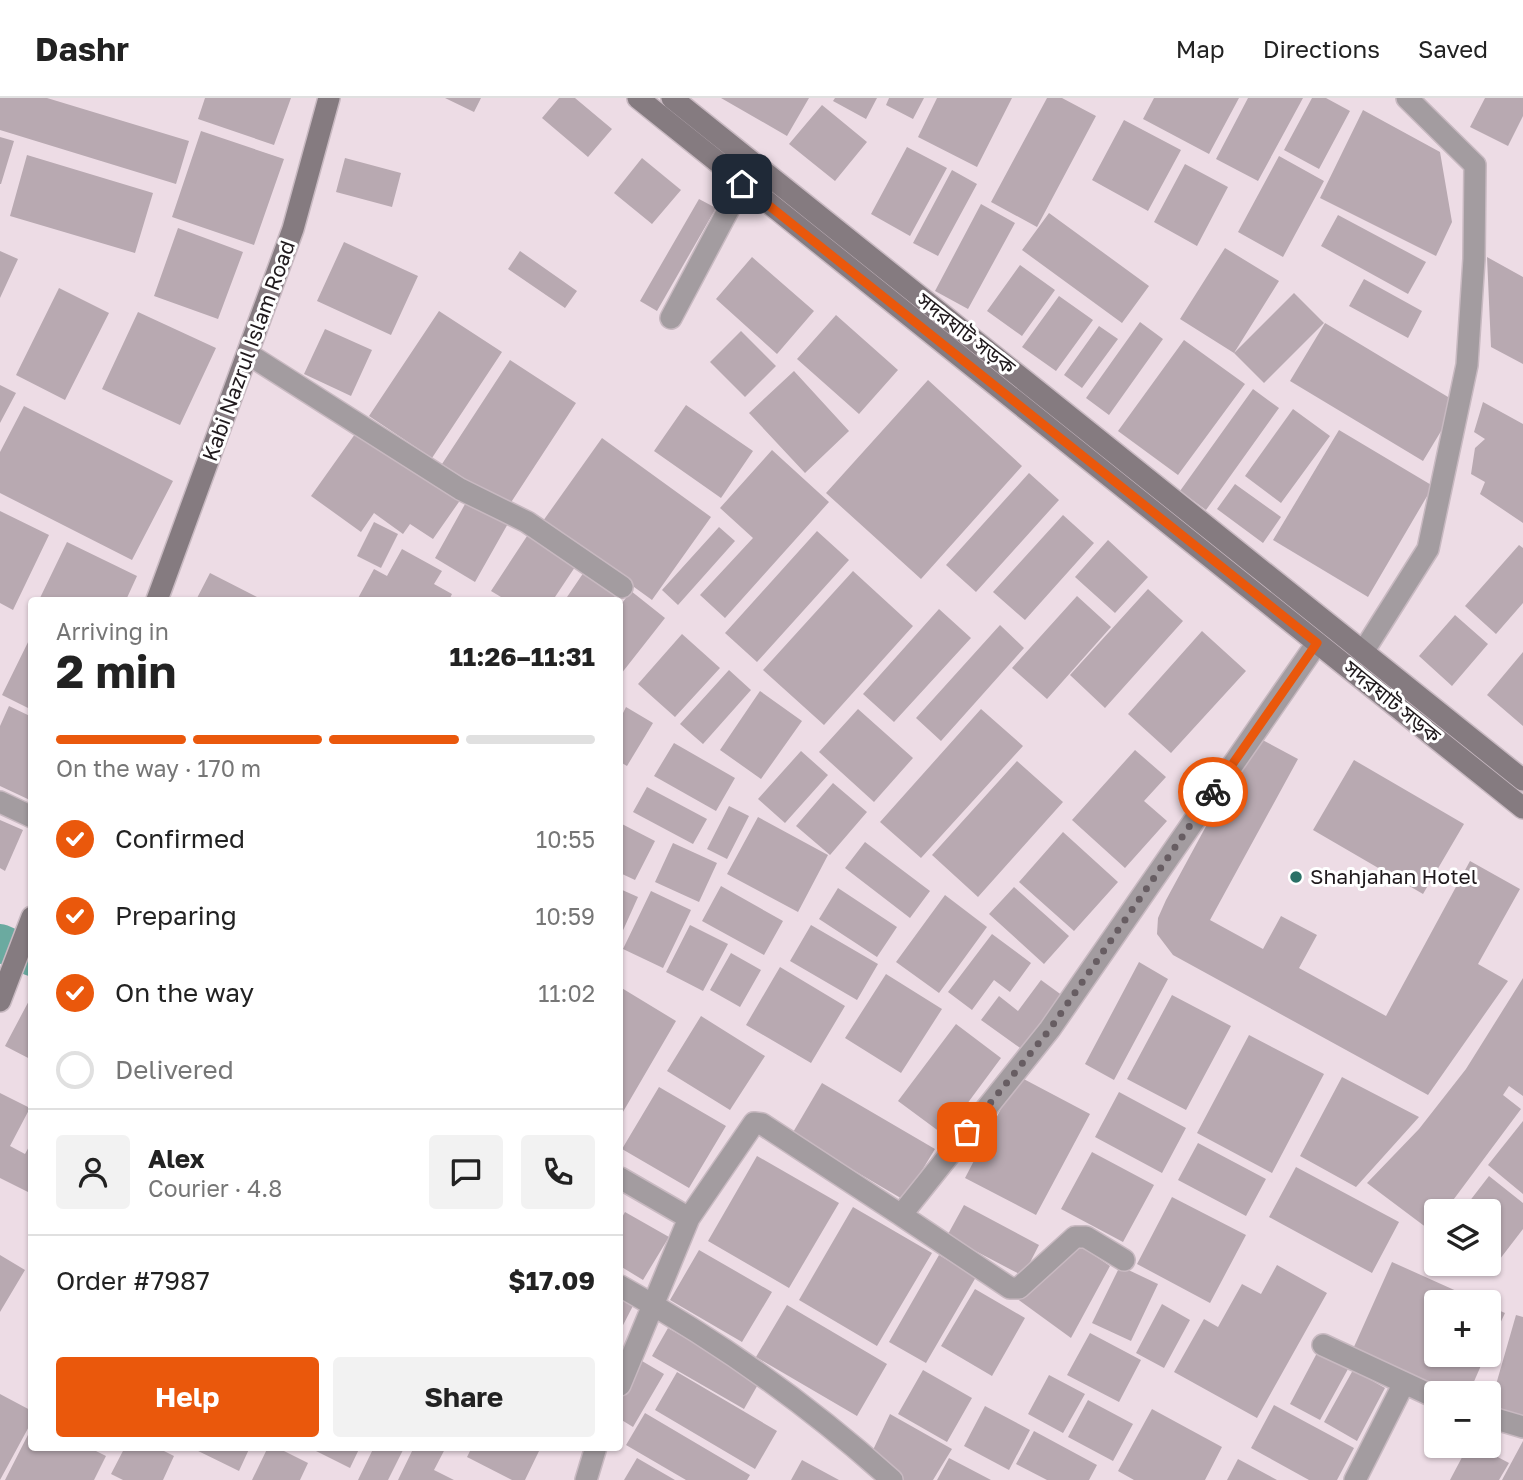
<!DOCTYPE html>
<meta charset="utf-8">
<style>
body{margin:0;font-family:"Golos Text","Noto Sans Bengali",sans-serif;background:#f2f2f2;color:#222;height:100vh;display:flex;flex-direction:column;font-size:26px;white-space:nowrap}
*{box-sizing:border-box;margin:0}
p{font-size:23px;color:#767676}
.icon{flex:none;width:38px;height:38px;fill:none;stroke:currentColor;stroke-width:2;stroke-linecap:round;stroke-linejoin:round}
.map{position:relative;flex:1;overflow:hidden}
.side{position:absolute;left:28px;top:499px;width:595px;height:854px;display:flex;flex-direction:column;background:#fff;border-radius:7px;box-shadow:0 2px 5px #0004}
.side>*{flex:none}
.fabs{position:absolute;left:1424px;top:1101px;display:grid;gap:14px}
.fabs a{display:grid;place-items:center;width:77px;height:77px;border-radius:7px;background:#fff;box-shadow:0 2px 5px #0004;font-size:35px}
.pin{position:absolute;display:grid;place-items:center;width:60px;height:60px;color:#fff;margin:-30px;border-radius:14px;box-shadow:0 4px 10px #0006}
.courier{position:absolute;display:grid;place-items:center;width:70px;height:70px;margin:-35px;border:5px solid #ea580c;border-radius:50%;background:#fff;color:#222;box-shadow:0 2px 9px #0007}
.summary em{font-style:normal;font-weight:700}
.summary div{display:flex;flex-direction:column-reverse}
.summary{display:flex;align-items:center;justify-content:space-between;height:119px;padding:0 28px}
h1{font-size:46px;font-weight:700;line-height:52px}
.bar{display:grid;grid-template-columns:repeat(4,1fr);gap:10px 7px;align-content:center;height:84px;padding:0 28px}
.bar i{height:9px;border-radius:5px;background:#e0e0e0}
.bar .active{background:#ea580c}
.bar p{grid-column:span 4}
.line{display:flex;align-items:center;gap:18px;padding:0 28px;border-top:2px solid #e0e0e0}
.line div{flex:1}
.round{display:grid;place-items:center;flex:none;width:74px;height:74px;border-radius:7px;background:#f2f2f2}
ol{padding:0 28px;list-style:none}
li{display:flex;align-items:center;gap:21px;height:77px}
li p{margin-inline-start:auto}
li .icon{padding:7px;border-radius:50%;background:#ea580c;color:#fff;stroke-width:4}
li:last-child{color:#767676}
li i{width:38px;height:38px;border:4px solid #e0e0e0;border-radius:50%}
.action{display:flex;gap:14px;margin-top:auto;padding:14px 28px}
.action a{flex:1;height:80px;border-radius:7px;background:#ea580c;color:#fff;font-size:28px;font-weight:700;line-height:80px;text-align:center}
.action a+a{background:#f2f2f2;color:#222}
header{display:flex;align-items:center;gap:42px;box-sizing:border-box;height:98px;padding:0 35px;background:#fff;border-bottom:2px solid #e0e0e0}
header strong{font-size:33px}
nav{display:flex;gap:38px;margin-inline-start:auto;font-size:24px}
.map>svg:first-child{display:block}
</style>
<header>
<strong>Dashr</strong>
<nav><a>Map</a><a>Directions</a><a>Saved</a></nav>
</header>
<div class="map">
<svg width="1523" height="1382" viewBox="0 0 1523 1382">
<rect width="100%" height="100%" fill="#eddce5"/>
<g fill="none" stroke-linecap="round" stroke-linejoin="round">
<path stroke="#6baaa0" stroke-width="38" d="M0,845L32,859"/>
</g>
<path fill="#b8a9b1" d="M0,0H47L189,43L176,86L0,32Z
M205,0H291L274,47L198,21Z
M445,0H481L474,14Z
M559,0H575L612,31L588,59L542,20Z
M721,0H809L787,38Z
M835,0H877L866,21L833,3Z
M889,0H924L913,21L886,7Z
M937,0H1012L977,69L918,39Z
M1047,0H1062L1096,18L1037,129L991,104Z
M1154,0H1239L1209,56L1143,21Z
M1248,0H1303L1258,83L1216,61Z
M1312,0H1326L1350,13L1319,71L1284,52Z
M1485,0H1523V18L1508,48L1470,29Z
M822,7L867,44L835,83L789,46Z
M1363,12L1440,54L1452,124L1436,158L1320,100Z
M1124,22L1181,52L1148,113L1092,82Z
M201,33L284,61L254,147L172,119Z
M0,39L14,43L1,86H0Z
M907,49L947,70L910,138L871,116Z
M27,57L153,95L135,155L10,118Z
M1279,58L1324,83L1283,159L1238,134Z
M345,60L401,75L392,109L336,94Z
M642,60L681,92L652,126L614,95Z
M1185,66L1228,89L1197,148L1154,124Z
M952,72L977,86L938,158L913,145Z
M699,101L716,110L657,213L640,203Z
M981,106L1015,125L968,211L935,193Z
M1049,115L1149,188L1122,225L1022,152Z
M1338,117L1426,164L1408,196L1321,148Z
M178,130L243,154L218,221L154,198Z
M344,144L418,178L391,237L317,203Z
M1225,150L1279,183L1234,255L1180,221Z
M0,153L18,161L0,200Z
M520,153L577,193L565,210L508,171Z
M752,159L814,213L777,256L716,201Z
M1487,159L1523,179V266L1491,249Z
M1020,167L1055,192L1022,238L987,213Z
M1364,181L1422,213L1408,240L1349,208Z
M59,190L109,215L65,302L16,277Z
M1294,195L1324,225L1264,285L1234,255Z
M1059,198L1093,222L1056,273L1022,249Z
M439,213L502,254L432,360L369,318Z
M138,214L216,250L180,327L102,291Z
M836,217L898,272L859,316L797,261Z
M1140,224L1163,241L1109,317L1086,300Z
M1325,225L1458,305L1423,363L1290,283Z
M1099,228L1118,241L1082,290L1064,277Z
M325,231L372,252L351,298L304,276Z
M741,233L776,268L745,299L710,264Z
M1184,242L1245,286L1178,377L1118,333Z
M510,262L576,305L508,409L442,366Z
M794,273L849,333L805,375L749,315Z
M928,282L1022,368L921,481L826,395Z
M0,287L16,295L0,325Z
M1253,291L1279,310L1206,412L1180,393Z
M1483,304L1523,326V425L1480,396L1485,384L1471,376L1475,350L1485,341L1474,334Z
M686,307L753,353L721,400L654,353Z
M24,308L173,383L132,462L0,395V354Z
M1293,311L1330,338L1281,405L1245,378Z
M360,329L461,401L433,441L410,426L403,436L374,415L361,434L311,398Z
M1339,332L1433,388L1368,499L1273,442Z
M602,340L711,419L652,502L543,423Z
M772,352L829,404L725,520L700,497L753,440L720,410Z
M1029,375L1059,402L976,494L946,467Z
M1235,386L1281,419L1263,445L1217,411Z
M469,399L510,422L475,484L435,460Z
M0,413L49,437L13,512L0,505Z
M1063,417L1094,445L1025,522L993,494Z
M374,424L398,436L381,470L357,458Z
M719,429L735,443L678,507L662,492Z
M531,432L579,463L553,502H506L491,493Z
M817,433L849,462L757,564L725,535Z
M1108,442L1148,479L1115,515L1075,479Z
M67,444L137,478L126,502H39Z
M1519,447L1523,450V505L1496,536L1465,508Z
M402,451L442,473L434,486L452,496L449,502H357L374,471L387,478Z
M853,473L913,528L824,627L763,572Z
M584,474L616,497L612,502H565Z
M210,475L263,502H196Z
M1148,491L1183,523L1105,610L1070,577Z
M631,493L665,520L621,576L620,508Z
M1077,498L1111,529L1047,601L1012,570Z
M939,511L971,540L894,624L863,596Z
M1455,517L1488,546L1452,588L1419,558Z
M1000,527L1024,550L941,643L916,620Z
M1202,533L1246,573L1171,655L1128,616Z
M32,536V612L2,597Z
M682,536L720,570L675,619L638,586Z
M1523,554V628L1487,597Z
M729,572L751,592L703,646L680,626Z
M760,593L802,623L761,681L720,652Z
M9,608L32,619V703L0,688V628Z
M626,609L653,625L627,668L620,664V621Z
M858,611L913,660L874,704L819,654Z
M981,611L1023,648L921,760L880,724Z
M1255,638L1298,661L1210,822L1263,851L1281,818L1317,837L1299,870L1386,918L1470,763L1520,791L1478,866L1508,883L1428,997L1173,857L1157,836L1158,820L1166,802Z
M674,645L735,680L716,713L654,678Z
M1135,652L1166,679L1144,703L1167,723L1125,770L1072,722Z
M801,653L828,677L785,725L758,701Z
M1354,662L1464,726L1423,796L1313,732Z
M1017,663L1063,704L978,799L932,757Z
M833,685L867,714L830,757L796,728Z
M647,689L707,721L693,746L633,714Z
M729,708L749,718L727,761L707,751Z
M758,719L828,757L798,814L727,776Z
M0,722L23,732L5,773L0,770Z
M620,725L655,743L635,782L620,775Z
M1063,734L1118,784L1074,833L1019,784Z
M865,744L930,793L910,820L845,770Z
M673,745L717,765L699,804L655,784Z
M721,788L783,823L764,857L702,823Z
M1014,789L1069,838L1044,866L989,816Z
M838,790L897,829L877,859L819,821Z
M620,791L638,799L620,839Z
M651,793L691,812L663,870L623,851Z
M945,797L987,829L939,895L896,864Z
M690,827L728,846L703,893L666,874Z
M811,827L878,866L857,902L790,863Z
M992,836L1031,865L1010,894L994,882L972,912L948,894Z
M731,855L761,872L740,909L710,892Z
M1139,864L1168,881L1114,982L1085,966Z
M780,869L845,908L811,965L746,927Z
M886,876L942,911L901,975L845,940Z
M1523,880V998L1509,988L1503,997L1521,1011L1445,1113H1437V1125L1431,1133L1367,1085L1419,1031L1466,971Z
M1041,882L1063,898L1023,952L981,922L999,898L1018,913Z
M620,889L676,923L620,1019Z
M32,897V962L5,948Z
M1172,897L1231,928L1186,1012L1127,981Z
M701,918L765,958L730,1012L667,973Z
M956,926L1001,960L944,1037L898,1003Z
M1249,937L1324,976L1272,1075L1197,1035Z
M1018,978L1090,1016L1036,1117L965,1080Z
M1342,979L1419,1019L1356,1089L1300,1058Z
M822,985L935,1051L904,1102L792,1036Z
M659,989L726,1028L689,1090L622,1051Z
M1119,994L1186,1030L1162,1075L1095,1039Z
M0,995L30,1010L10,1048L25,1056L32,1043V1096L0,1080Z
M1523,1023V1096L1488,1067Z
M1198,1045L1266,1081L1246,1118L1178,1082Z
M1092,1054L1154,1087L1123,1144L1061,1111Z
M757,1058L839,1105L789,1190L708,1143Z
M1296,1069L1399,1124L1372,1175L1269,1119Z
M1489,1078L1523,1105V1131L1493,1170L1487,1166L1489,1113H1462Z
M1172,1099L1246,1137L1210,1205L1137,1166Z
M964,1107L1039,1147L1023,1178L947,1138Z
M853,1109L932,1155L877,1248L799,1202Z
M625,1114L669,1139L643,1182L620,1168V1123Z
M1079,1147L1110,1168L1071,1240L1016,1200Z
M699,1152L772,1194L742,1244L670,1202Z
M0,1157L25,1172L0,1214Z
M939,1157L976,1179L926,1265L889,1244Z
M1392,1164L1481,1204H1437V1256H1486L1469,1295H1450L1353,1251Z
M1277,1167L1327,1195L1257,1320L1174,1274L1204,1221L1218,1229L1242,1186L1261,1196Z
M1120,1168L1158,1186L1131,1243L1092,1225Z
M975,1191L1025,1220L992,1278L941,1248Z
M620,1193L636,1202L620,1233Z
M1162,1206L1190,1222L1164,1270L1136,1255Z
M787,1207L887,1266L857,1318L756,1259Z
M1489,1208L1505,1215L1489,1249Z
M1516,1217L1523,1219V1321L1489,1311Z
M668,1230L760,1283L744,1311L652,1258Z
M1090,1235L1141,1262L1119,1304L1067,1277Z
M1317,1255L1348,1271L1320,1322L1290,1306Z
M642,1263L664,1276L633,1329L620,1321V1302Z
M923,1272L972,1300L947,1344L898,1316Z
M1353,1272L1385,1290L1357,1343L1324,1324Z
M677,1274L777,1333L755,1371L655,1312Z
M1049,1277L1085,1296L1063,1335L1028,1316Z
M0,1296L32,1313V1323L0,1382Z
M1088,1302L1133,1326L1113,1363L1068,1339Z
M1274,1307L1354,1350L1337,1382H1309L1251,1350Z
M985,1308L1030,1332L1009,1372L964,1348Z
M1152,1311L1222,1349L1205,1382H1134L1118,1373Z
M645,1315L750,1377L747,1382H686L626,1347Z
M890,1316L952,1351L933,1382H902L873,1352Z
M32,1329V1349H88L106,1358L94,1382H5Z
M1034,1333L1097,1367L1089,1382H1047L1016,1366Z
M1523,1343V1382H1502Z
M1468,1348H1477L1509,1365L1499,1382H1450Z
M125,1349H156L174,1358L163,1382H123L111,1376Z
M190,1349H250L239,1373Z
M268,1349H276L308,1365L300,1382H252Z
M308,1349H360L350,1370Z
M374,1349L403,1352L388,1382H358Z
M414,1349H446L434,1372L454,1382H398Z
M472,1349H532L539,1353L525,1382H512L467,1359Z
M637,1360L675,1382H624Z
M949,1360L991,1382H937Z
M1238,1361L1277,1382H1227Z
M802,1362L839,1382H791Z"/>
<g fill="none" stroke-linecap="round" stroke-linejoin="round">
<g stroke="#c8b9c1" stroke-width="24">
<path id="minor" d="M671,220L742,86
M248,256L460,391L527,424L622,489
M1363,554L1428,451L1467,267L1474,161L1475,67L1407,0
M0,704L32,719
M620,1080L689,1120L620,1287
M901,1117L1010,1190H1019L1075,1139H1086L1124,1162
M689,1120L754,1025L762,1026L901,1117L1050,931L1317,545
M620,1188C717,1242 809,1307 892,1382
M1323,1247L1437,1300
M1489,1319L1523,1329
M586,1382L596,1349
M1355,1382L1404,1285"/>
</g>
<g stroke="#c8b9c1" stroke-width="24">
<path id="secondary" d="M638,0L1523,710
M672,0L1523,682
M157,502L293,131L329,0
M0,903L32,819"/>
</g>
<use href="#minor" stroke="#a39ca0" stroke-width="21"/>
<use href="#secondary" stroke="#857b80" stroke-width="21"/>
</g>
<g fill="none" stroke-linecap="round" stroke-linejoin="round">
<path stroke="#675d62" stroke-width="7" stroke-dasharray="0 12.6" d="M967,1034L1050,931L1213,694"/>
<path stroke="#ea580c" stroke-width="9" d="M742,86L1317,545L1213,694"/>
</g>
<circle fill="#2a7066" stroke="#fff" stroke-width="2.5" cx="1296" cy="779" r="7"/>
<g text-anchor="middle" stroke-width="6" stroke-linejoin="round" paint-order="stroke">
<g font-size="21" fill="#1f191c" stroke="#fff">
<text transform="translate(966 236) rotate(38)" y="7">সদরঘাট সড়ক</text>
<text transform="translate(249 253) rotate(-70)" y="7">Kabi Nazrul Islam Road</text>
<text transform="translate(1392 604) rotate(39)" y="7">সদরঘাট সড়ক</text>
</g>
<g font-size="21" fill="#1f191c" stroke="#fff" text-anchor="start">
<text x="1310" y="786">Shahjahan Hotel</text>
</g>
</g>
</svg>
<div class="fabs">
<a><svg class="icon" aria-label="layers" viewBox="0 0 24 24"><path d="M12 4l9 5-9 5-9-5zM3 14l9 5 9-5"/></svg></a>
<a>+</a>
<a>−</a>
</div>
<div class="pin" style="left:967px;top:1034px;background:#ea580c"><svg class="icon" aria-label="bag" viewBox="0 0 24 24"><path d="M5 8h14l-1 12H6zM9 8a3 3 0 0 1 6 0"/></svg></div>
<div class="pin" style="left:742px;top:86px;background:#1f2937"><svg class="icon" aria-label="home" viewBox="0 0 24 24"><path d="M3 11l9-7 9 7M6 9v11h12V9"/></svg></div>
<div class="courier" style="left:1213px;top:694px"><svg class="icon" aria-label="bike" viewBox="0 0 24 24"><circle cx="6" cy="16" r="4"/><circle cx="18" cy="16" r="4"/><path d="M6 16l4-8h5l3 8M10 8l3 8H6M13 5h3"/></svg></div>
<section class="side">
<div class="summary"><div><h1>2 min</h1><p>Arriving in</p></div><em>11:26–11:31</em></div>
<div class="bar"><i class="active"></i><i class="active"></i><i class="active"></i><i></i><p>On the way · 170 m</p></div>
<ol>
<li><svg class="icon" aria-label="check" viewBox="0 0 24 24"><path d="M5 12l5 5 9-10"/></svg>Confirmed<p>10:55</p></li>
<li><svg class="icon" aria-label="check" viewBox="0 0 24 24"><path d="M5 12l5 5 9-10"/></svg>Preparing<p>10:59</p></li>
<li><svg class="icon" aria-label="check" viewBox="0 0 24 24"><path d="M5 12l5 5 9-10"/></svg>On the way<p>11:02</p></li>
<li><i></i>Delivered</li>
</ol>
<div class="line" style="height:126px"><a class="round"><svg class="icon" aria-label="person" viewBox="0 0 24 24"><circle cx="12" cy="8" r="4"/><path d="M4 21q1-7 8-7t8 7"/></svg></a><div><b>Alex</b><p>Courier · 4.8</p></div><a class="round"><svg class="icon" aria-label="chat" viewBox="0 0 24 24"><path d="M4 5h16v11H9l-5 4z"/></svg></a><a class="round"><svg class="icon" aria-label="phone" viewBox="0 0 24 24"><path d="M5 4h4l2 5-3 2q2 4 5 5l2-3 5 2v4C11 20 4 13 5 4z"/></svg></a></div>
<div class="line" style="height:91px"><div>Order #7987</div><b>$17.09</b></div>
<div class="action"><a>Help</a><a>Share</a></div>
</section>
</div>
